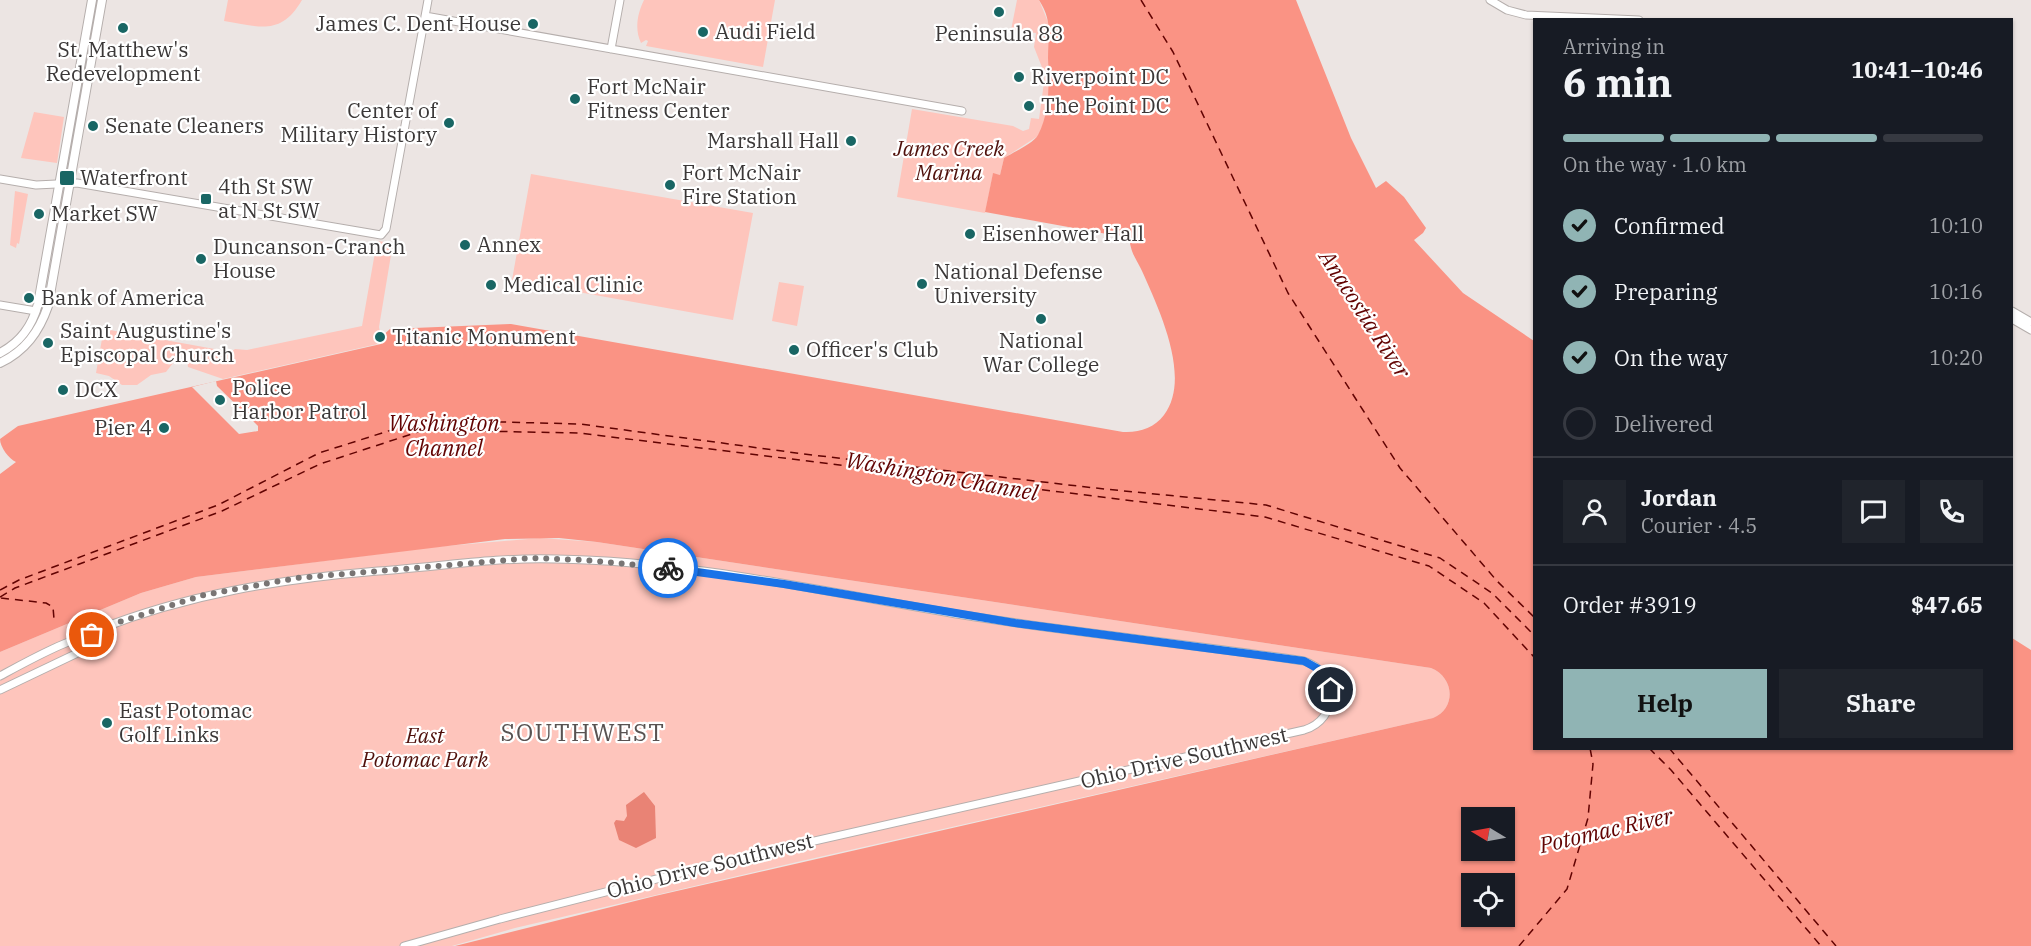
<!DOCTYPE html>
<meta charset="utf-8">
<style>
body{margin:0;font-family:"IBM Plex Serif",serif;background:#20242c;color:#f1f3f6;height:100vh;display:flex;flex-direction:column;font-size:22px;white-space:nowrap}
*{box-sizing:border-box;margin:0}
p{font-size:20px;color:#9ea1a6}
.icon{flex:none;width:33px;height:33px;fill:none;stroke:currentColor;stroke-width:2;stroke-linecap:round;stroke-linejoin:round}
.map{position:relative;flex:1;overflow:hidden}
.drawer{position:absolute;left:1533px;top:18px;width:480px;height:732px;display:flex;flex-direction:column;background:#171b24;border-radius:0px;box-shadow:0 2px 4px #0004}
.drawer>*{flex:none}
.needle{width:39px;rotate:280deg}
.fabs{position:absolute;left:1461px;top:807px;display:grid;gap:12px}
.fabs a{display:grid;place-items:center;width:54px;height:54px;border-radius:0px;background:#171b24;box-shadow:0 2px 4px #0004;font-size:30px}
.pin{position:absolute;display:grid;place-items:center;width:51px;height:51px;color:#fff;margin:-26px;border:3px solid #fff;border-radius:50%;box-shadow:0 2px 6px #0007}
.courier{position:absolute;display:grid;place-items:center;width:60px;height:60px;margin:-30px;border:4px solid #1a73e8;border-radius:50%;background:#fff;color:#222;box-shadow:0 2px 8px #0007}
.summary em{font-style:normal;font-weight:800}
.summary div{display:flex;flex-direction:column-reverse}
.summary{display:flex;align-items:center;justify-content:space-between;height:102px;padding:0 30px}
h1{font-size:39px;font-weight:800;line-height:45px}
.bar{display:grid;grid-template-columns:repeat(4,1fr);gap:9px 6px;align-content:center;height:72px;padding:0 30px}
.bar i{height:8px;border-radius:4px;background:#363941}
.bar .current{background:#90b4b4}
.bar p{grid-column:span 4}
.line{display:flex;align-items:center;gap:15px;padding:0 30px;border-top:2px solid #363941}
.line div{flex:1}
.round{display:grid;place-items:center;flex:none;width:63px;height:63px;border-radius:0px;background:#20242c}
ol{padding:0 30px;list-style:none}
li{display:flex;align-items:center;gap:18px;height:66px}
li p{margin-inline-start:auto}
li .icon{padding:6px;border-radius:50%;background:#90b4b4;color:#111;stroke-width:4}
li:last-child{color:#9ea1a6}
li i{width:33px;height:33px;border:3px solid #363941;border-radius:50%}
.cta{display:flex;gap:12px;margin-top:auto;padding:12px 30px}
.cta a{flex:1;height:69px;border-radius:0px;background:#90b4b4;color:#111;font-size:24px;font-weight:800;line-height:69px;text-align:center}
.cta a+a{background:#20242c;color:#f1f3f6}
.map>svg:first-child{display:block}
</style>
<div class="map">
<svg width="2031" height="946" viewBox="0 0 2031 946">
<rect width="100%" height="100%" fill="#ece5e3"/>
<path fill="#fec5bc" d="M228,0H302C281,36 260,27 224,21Z
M644,0H775L763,67L646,46L648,41L646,40L641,43C634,29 638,12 644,0Z
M1017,0H1039L1048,22L1050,33L1048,56L1050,88L1045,120L1038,136L1004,158L1000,175L993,174L985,213L897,197L912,109L1013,126L1023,131L1029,129L1031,118L1039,119L1045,75L1034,47L1036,33L1011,30Z
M34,112L64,117L57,163L21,158Z
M531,174L753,213L733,320L512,280Z
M15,191L28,194L19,244L17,243L16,248L10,245Z
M377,241L393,243L379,327L382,343L223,379L188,367L187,359L180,354L166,372L151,375L137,385H122L109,376L96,373L102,339L99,328L231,352L235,349L247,350L362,326Z
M779,282L804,286L797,326L772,321Z
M540,538L597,542L1431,668C1454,677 1457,708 1433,718L797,862L515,928L452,946H0V652L141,593L196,577L434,547Z"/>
<path fill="#e98375" d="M644,792L655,806L656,838L636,848L619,840L614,823L616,820L624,821L627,816L626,805Z"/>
<path fill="#fa9384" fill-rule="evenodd" d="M1039,0H1296L1351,138L1376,188L1386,181L1404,197L1426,228L1423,233L1414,240L1463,293L1534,341V748H2012V638L2031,650V946H455L655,896L1433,718C1457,708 1454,677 1431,668L597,542L559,538L505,539L196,577L141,593L0,652V474L16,462C9,459 0,447 0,439L18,426L381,344L380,338L390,329L511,324L1123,432C1139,433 1154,428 1164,415C1192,378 1159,309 1142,271C1135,256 1132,256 1129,238L985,212L993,173L1000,175L1004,158C1013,152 1033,144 1038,135C1050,113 1049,84 1048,58C1048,35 1053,22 1039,0ZM1472,818H1504V850H1472ZM1472,884H1504V916H1472Z"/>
<path fill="#ece5e3" d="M216,381L217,386L258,426V431L239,434L192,387Z"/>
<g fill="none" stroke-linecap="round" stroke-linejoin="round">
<path stroke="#620302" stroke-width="1.5" stroke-dasharray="8 6" stroke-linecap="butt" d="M1141,0L1173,52L1288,293L1400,468L1497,581L1534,617
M0,590L19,580L218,505L319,453L423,420L580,424L804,454L1095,488L1266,505L1440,558L1492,593L1534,635
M0,597L15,588L222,511L320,464L424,430L579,433L1265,517L1429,566L1484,603L1534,657
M1,598L46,603L53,607L54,619
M1649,748L1671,770L1821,946
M1669,748L1836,946
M1519,946L1567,889L1588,818L1593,764L1590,748"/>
<g stroke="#b5aeac" stroke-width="9">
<path id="secondary" d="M1490,0L1507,10L1526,15L1639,20
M425,16L962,111
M611,49L620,0
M0,179L36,185L77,183L381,235L386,229L428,0
M0,305L36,311
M2012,311L2031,322
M2012,319L2031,330
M0,676C15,668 79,632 92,637
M0,690L88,648L93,633L97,630C188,594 281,579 378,571C437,567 496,557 556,559C691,561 830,593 963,615C1076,633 1190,644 1304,661C1339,672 1340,719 1304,730L735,859L500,919L404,946"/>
</g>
<g stroke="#b5aeac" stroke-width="10">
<path id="primary" d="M0,353C21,342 32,326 38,304L92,0
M0,363C25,351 39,332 48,306L102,0"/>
</g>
<use href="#secondary" stroke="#fff" stroke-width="7"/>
<use href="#primary" stroke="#fff" stroke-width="8"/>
</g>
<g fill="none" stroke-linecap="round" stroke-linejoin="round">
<path stroke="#797574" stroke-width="6" stroke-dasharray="0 10.8" d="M92,635L100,628L204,595L297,578L531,558L584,560L668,568"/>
<path stroke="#1a73e8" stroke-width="8" d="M668,568L784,584L1015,623L1304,661L1322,671L1331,690"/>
</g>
<g fill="#196664" stroke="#fff" stroke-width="2">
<circle cx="999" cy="12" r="6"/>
<circle cx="533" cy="24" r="6"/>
<circle cx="123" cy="28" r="6"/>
<circle cx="703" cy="32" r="6"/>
<circle cx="1019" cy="77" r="6"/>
<circle cx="575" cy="99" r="6"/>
<circle cx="1029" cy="106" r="6"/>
<circle cx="449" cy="123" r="6"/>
<circle cx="93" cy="126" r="6"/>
<circle cx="851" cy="141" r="6"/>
<rect x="59" y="170" width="16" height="16" rx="3"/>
<circle cx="670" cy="185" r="6"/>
<rect x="200" y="193" width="12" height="12" rx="3"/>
<circle cx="39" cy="214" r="6"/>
<circle cx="970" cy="234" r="6"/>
<circle cx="465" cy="245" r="6"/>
<circle cx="201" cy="259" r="6"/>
<circle cx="922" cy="284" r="6"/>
<circle cx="491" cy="285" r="6"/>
<circle cx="29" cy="298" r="6"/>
<circle cx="1041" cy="319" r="6"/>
<circle cx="380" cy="337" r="6"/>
<circle cx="48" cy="343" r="6"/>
<circle cx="794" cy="350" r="6"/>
<circle cx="63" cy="390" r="6"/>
<circle cx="220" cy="400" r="6"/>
<circle cx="164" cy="428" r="6"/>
<circle cx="107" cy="723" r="6"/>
</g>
<g text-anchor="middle" stroke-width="4.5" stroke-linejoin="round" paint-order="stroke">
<g font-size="21" fill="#3b3838" stroke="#fff" text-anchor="start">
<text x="521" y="31" text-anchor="end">James C. Dent House</text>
<text x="715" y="39">Audi Field</text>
<text x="999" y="41" text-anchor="middle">Peninsula 88</text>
<text x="123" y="57" text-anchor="middle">St. Matthew's<tspan x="123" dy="24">Redevelopment</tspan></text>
<text x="1031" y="84">Riverpoint DC</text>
<text x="587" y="94">Fort McNair<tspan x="587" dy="24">Fitness Center</tspan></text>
<text x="1041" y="113">The Point DC</text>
<text x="437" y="118" text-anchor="end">Center of<tspan x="437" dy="24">Military History</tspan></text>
<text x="105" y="133">Senate Cleaners</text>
<text x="839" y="148" text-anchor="end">Marshall Hall</text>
<text x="682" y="180">Fort McNair<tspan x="682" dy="24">Fire Station</tspan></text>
<text x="80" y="185">Waterfront</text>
<text x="218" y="194">4th St SW<tspan x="218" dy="24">at N St SW</tspan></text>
<text x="51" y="221">Market SW</text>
<text x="982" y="241">Eisenhower Hall</text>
<text x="477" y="252">Annex</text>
<text x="213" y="254">Duncanson-Cranch<tspan x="213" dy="24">House</tspan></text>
<text x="934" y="279">National Defense<tspan x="934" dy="24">University</tspan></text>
<text x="503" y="292">Medical Clinic</text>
<text x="41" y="305">Bank of America</text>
<text x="60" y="338">Saint Augustine's<tspan x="60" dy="24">Episcopal Church</tspan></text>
<text x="392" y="344">Titanic Monument</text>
<text x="1041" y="348" text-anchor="middle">National<tspan x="1041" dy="24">War College</tspan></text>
<text x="806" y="357">Officer's Club</text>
<text x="232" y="395">Police<tspan x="232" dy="24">Harbor Patrol</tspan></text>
<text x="75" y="397">DCX</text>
<text x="152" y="435" text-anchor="end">Pier 4</text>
<text x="119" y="718">East Potomac<tspan x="119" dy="24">Golf Links</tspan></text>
</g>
<g font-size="21" font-style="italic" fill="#4f100b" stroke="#fff">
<text x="949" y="156">James Creek<tspan x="949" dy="24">Marina</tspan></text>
<text x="425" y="743">East<tspan x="425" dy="24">Potomac Park</tspan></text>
</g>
<g font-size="21" fill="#3b3838" stroke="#fff">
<text transform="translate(1184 758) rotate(-13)" y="7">Ohio Drive Southwest</text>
<text transform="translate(710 866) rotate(-14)" y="7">Ohio Drive Southwest</text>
</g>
<g font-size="22" font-style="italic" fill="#620302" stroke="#fff">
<text transform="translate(1365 314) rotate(57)" y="8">Anacostia River</text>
<text x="444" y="431">Washington<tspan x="444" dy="25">Channel</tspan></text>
<text transform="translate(942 476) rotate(10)" y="8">Washington Channel</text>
<text transform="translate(1606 830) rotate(-13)" y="8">Potomac River</text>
</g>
<g font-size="24" letter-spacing="1.5" fill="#595352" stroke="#fff">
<text x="583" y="741">SOUTHWEST</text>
</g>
</g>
</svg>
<div class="fabs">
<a><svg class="needle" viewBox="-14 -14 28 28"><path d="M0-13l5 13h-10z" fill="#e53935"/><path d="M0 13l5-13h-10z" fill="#9ea1a6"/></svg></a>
<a><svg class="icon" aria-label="locate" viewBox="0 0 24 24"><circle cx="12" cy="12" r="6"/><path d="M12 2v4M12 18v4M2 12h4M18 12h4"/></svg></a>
</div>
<div class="pin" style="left:92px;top:635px;background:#ea580c"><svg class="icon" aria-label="bag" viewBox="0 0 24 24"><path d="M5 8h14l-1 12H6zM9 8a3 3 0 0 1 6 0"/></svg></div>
<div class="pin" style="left:1331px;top:690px;background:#1f2937"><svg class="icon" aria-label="home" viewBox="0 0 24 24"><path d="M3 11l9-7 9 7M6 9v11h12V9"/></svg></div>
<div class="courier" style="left:668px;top:568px"><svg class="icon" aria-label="bike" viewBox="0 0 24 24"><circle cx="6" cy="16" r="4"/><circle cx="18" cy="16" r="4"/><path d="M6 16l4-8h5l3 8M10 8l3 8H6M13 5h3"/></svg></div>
<section class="drawer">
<div class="summary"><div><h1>6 min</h1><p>Arriving in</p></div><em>10:41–10:46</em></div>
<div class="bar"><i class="current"></i><i class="current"></i><i class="current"></i><i></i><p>On the way · 1.0 km</p></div>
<ol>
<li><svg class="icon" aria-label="check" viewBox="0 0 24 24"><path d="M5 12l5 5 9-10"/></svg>Confirmed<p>10:10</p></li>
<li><svg class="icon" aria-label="check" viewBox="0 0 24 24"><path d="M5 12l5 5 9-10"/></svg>Preparing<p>10:16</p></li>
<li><svg class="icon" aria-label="check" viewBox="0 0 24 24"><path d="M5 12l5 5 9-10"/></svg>On the way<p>10:20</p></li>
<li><i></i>Delivered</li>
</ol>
<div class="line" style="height:108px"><a class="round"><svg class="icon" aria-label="person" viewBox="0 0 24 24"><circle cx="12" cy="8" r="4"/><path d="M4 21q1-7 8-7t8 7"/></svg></a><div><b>Jordan</b><p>Courier · 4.5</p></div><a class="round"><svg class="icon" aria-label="chat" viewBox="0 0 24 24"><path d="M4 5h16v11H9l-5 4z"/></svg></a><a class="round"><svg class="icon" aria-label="phone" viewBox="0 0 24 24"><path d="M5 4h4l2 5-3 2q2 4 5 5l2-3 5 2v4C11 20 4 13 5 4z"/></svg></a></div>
<div class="line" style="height:78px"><div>Order #3919</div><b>$47.65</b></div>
<div class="cta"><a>Help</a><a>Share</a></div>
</section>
</div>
